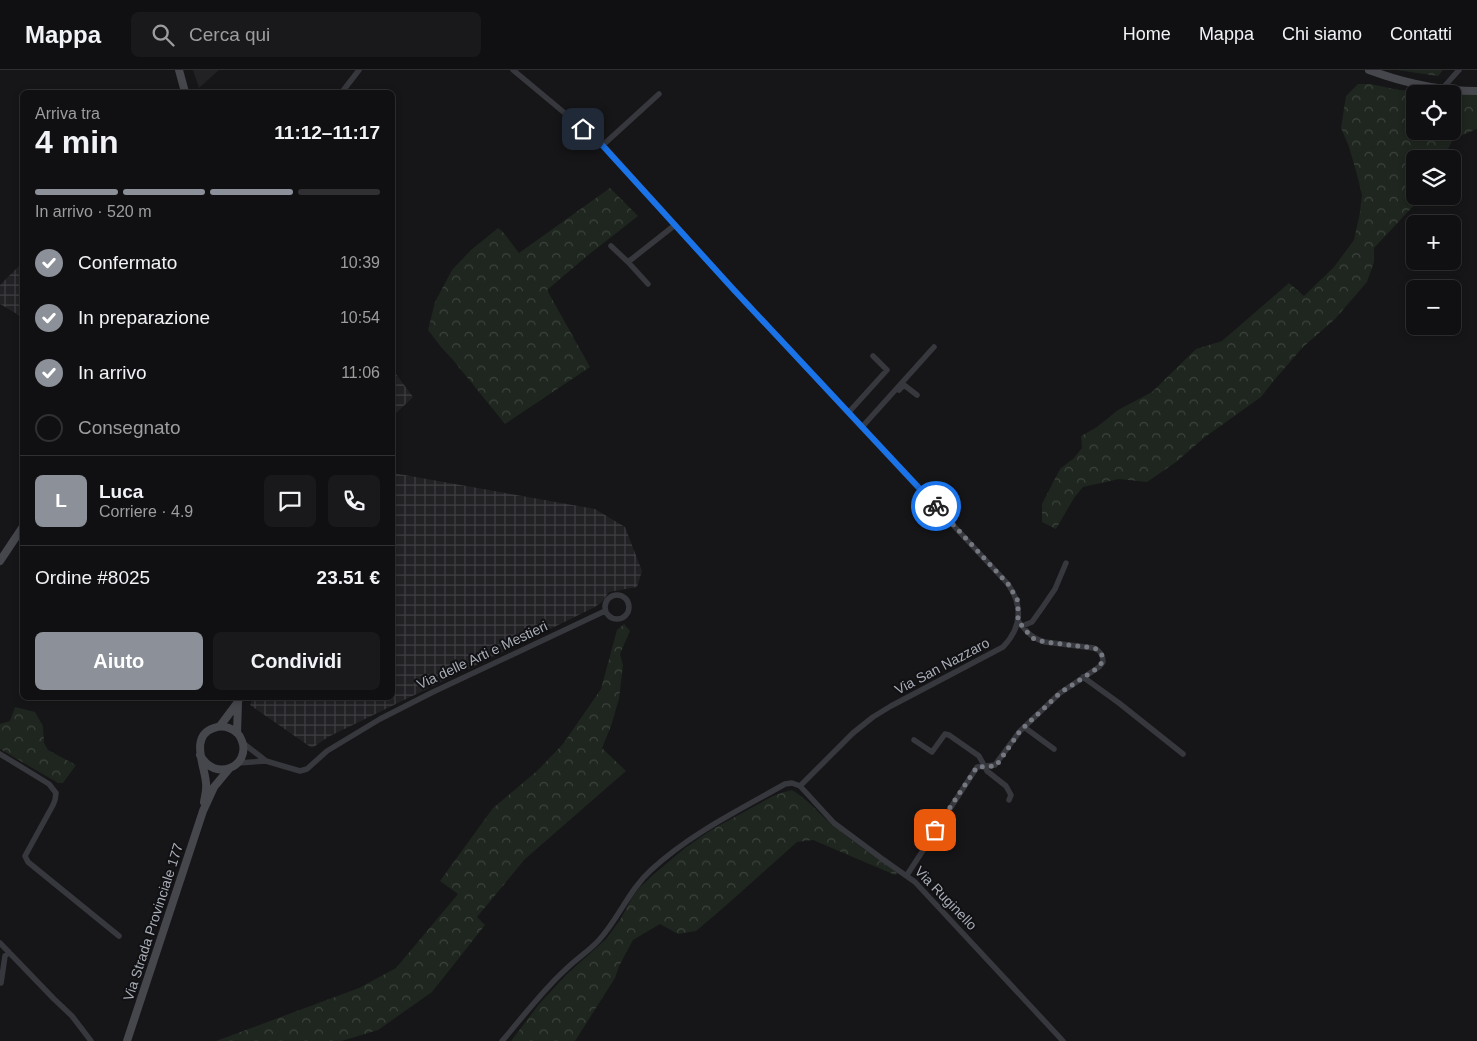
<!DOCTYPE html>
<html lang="it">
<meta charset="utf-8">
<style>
body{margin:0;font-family:Helvetica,sans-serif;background:#19191b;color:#f1f3f6;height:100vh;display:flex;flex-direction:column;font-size:19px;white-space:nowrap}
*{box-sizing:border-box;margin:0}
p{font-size:16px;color:#9c9d9f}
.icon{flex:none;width:28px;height:28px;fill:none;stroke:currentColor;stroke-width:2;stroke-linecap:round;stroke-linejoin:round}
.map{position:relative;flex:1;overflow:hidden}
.sheet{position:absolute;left:20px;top:20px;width:375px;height:610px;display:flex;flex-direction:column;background:#101012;border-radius:8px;box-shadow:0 2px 8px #0003,0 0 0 1px #303032}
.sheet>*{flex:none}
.controls{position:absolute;left:1406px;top:15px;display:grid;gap:10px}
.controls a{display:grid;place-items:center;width:55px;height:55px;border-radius:8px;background:#101012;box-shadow:0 2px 8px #0003,0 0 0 1px #303032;font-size:25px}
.pin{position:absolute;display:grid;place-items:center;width:42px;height:42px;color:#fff;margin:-21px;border-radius:10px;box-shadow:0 2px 8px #0006}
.courier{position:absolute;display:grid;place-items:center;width:50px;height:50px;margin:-25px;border:4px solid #1a73e8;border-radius:50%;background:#fff;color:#222;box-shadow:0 1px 6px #0007}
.headline em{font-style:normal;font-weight:700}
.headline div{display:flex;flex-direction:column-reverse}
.headline{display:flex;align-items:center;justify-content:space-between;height:85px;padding:0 15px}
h1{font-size:32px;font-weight:700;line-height:38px}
.bar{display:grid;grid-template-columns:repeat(4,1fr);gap:8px 5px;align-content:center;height:60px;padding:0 15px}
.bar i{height:6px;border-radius:4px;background:#303032}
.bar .selected{background:#8c9099}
.bar p{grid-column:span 4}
.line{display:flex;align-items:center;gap:12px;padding:0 15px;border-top:1px solid #303032}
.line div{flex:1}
.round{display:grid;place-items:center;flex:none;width:52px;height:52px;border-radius:8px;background:#19191b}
ol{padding:0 15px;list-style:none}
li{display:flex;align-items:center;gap:15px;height:55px}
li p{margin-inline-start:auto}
li .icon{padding:5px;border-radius:50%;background:#8c9099;color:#fff;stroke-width:4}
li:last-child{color:#9c9d9f}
li i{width:28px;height:28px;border:2px solid #303032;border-radius:50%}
.button{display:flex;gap:10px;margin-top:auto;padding:10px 15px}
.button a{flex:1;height:58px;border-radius:8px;background:#8c9099;color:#fff;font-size:20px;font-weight:700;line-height:58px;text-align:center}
.button a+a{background:#19191b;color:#f1f3f6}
header{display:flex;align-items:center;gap:30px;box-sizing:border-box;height:70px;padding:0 25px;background:#101012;border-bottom:1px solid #303032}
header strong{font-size:24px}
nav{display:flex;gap:28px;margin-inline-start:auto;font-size:18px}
.search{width:350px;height:45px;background:#19191b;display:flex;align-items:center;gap:12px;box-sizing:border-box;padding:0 18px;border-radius:8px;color:#9c9d9f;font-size:19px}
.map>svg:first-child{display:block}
</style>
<header>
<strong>Mappa</strong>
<div class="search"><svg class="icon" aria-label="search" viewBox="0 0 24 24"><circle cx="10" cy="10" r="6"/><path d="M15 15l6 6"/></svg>Cerca qui</div>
<nav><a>Home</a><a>Mappa</a><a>Chi siamo</a><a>Contatti</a></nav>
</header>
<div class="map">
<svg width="1477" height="971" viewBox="0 0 1477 971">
<defs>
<pattern id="industrial-grid" width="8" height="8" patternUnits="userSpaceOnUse" patternTransform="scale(1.25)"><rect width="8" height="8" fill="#222225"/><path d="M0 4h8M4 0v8" fill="none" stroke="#3f3f43"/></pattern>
<pattern id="forest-crowns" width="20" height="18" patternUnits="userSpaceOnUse" patternTransform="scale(1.25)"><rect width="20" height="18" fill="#1e261f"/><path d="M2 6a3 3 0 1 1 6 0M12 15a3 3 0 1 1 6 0" fill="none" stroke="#3c433d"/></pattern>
</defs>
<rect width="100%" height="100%" fill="#161618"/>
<path fill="#222225" d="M193,0H219L199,18Z"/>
<path fill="url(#industrial-grid)" d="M22,193V247L0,234V215Z
M393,300L413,327L393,346Z
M393,403L595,439L625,457L642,501L637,517L609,522L602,532L593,538L328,667L312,678L250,635L253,628H392Z"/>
<path fill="url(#forest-crowns)" d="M1397,0H1443L1438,6Z
M1358,14H1370L1400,20L1445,24H1415V61H1452L1453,24H1477V59L1453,69L1443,89H1415V126H1421L1417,132L1374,178V192L1367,212L1335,249L1303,277L1276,308L1261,327L1205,367L1176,392L1147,412L1119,409L1083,417L1074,428L1056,459L1042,452V434L1060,399L1074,388L1082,378L1081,366L1097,357L1118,340L1152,322L1196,279L1222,271L1289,213L1304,226L1334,197L1354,170L1360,142L1362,125L1356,101L1349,77L1341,58L1346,26Z
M610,118L638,146L587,186L547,220L590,297L505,354L453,290L441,277L428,260L435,232L452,200L471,180L498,158L503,162L519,183Z
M624,554L630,561L620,584L623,595L619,629L611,656L602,678L626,701L525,789L477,847L485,855L432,922L378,960L342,971H216L359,918L396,898L458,824L440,811L493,738L537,701L563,674L601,619L617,560Z
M15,637L35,642L43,656L44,673L48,680L76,695L63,713H58L0,679V654L10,651Z
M792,720C809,730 819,744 834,756C854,772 875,788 898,802L895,805L813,770L797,772L722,839L696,861L678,864L660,854L633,870L619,896L615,908L575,971H511L540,933L567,904L606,869L620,850L633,826L639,818L654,804L685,778L711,760L773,726L784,722Z"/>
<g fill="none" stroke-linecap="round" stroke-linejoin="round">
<path stroke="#37383d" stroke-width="5.5" d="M513,0L603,75L734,220L1008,514C1023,536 1022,557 1003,577L891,636L873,647L853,663L800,716
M1442,19L1459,0
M342,22L359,0
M603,75L659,24
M611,176L628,192L675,155
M628,192L648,214
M899,320L904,315L917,325
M849,342L887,300L873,286
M862,357L934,277
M605 537a12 12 0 1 1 24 0a12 12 0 1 1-24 0Z
M1022,556L1032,552L1042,538L1055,519L1066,493
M1083,607L1119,633L1183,684
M1024,657L1054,679
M914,670L932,682L945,664L949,665L979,686L987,701L1006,716L1011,725L1009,730
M243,673L266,691
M0,684L49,714L56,723L55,730L53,735L25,786L28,792L119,866
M238,693L266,691L300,701L307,699L327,681L380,649L433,622L605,541
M907,805L977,697L995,695L1020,661L1060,623L1099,597L1103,592C1103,585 1101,581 1094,578L1045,572C1031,568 1027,562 1018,551
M0,873L54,929L72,946L91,971
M0,913H1L5,886L9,882
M502,971C523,947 542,921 565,900C576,889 589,881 599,870C619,848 629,820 651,800C690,764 739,740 785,714L792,713L800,716L834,753L881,788L915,812L1063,971"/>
<path stroke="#45474d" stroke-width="8" d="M179,0L185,22
M1369,0C1404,13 1440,21 1477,21
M0,491L22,458
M220,656L238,632L239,628
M237,663L238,632
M200,685C215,713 251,696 242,671C240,665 235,660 229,658C224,656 219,656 214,658C189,666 205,696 206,713C207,719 205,726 204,732
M127,971L203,741L214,717L229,699"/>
</g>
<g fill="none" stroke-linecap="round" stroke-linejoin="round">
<path stroke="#757880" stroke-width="5" stroke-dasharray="0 9" d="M935,760L977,697L996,696L1020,661L1060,623L1099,597C1105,589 1103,582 1094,578L1045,572L1032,568L1018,551V531L1008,514L936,436"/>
<path stroke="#1a73e8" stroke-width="6" d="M583,59L603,76L734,220L936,436"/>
</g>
<g text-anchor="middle" stroke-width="4" stroke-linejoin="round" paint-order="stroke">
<g font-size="14" fill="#a8adb8" stroke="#111113">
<text transform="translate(482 585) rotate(-25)" y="5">Via delle Arti e Mestieri</text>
<text transform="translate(942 596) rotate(-28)" y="5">Via San Nazzaro</text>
<text transform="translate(946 828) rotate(46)" y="5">Via Ruginello</text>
<text transform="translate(153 852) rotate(-72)" y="5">Via Strada Provinciale 177</text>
</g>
</g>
</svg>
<div class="controls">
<a><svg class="icon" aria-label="locate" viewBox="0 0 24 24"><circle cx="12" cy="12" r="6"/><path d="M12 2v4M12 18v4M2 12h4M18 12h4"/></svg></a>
<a><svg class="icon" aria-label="layers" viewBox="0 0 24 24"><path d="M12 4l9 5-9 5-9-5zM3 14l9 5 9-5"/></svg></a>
<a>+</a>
<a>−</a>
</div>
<div class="pin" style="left:935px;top:760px;background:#ea580c"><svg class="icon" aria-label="bag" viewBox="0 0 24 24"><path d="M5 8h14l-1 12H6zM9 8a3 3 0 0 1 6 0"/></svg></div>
<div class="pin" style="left:583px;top:59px;background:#1f2937"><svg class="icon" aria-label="home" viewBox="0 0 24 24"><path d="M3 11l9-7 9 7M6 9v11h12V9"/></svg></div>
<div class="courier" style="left:936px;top:436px"><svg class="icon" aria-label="bike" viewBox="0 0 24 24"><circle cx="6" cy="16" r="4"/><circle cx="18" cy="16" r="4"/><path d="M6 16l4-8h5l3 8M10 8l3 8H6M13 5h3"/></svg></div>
<section class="sheet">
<div class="headline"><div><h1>4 min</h1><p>Arriva tra</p></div><em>11:12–11:17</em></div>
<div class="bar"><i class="selected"></i><i class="selected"></i><i class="selected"></i><i></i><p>In arrivo · 520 m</p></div>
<ol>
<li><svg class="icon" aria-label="check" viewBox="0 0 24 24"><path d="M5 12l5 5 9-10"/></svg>Confermato<p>10:39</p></li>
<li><svg class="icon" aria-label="check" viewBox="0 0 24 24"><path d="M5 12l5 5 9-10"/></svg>In preparazione<p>10:54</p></li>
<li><svg class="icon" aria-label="check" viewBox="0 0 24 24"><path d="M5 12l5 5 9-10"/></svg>In arrivo<p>11:06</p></li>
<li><i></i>Consegnato</li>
</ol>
<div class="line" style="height:90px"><b class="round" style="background:#8c9099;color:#fff">L</b><div><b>Luca</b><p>Corriere · 4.9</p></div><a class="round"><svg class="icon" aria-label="chat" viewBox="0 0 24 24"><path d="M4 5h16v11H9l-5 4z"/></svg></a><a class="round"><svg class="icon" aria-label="phone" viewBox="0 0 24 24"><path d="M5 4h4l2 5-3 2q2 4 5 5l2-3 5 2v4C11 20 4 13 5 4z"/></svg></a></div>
<div class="line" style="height:65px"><div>Ordine #8025</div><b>23.51 €</b></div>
<div class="button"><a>Aiuto</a><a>Condividi</a></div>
</section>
</div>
